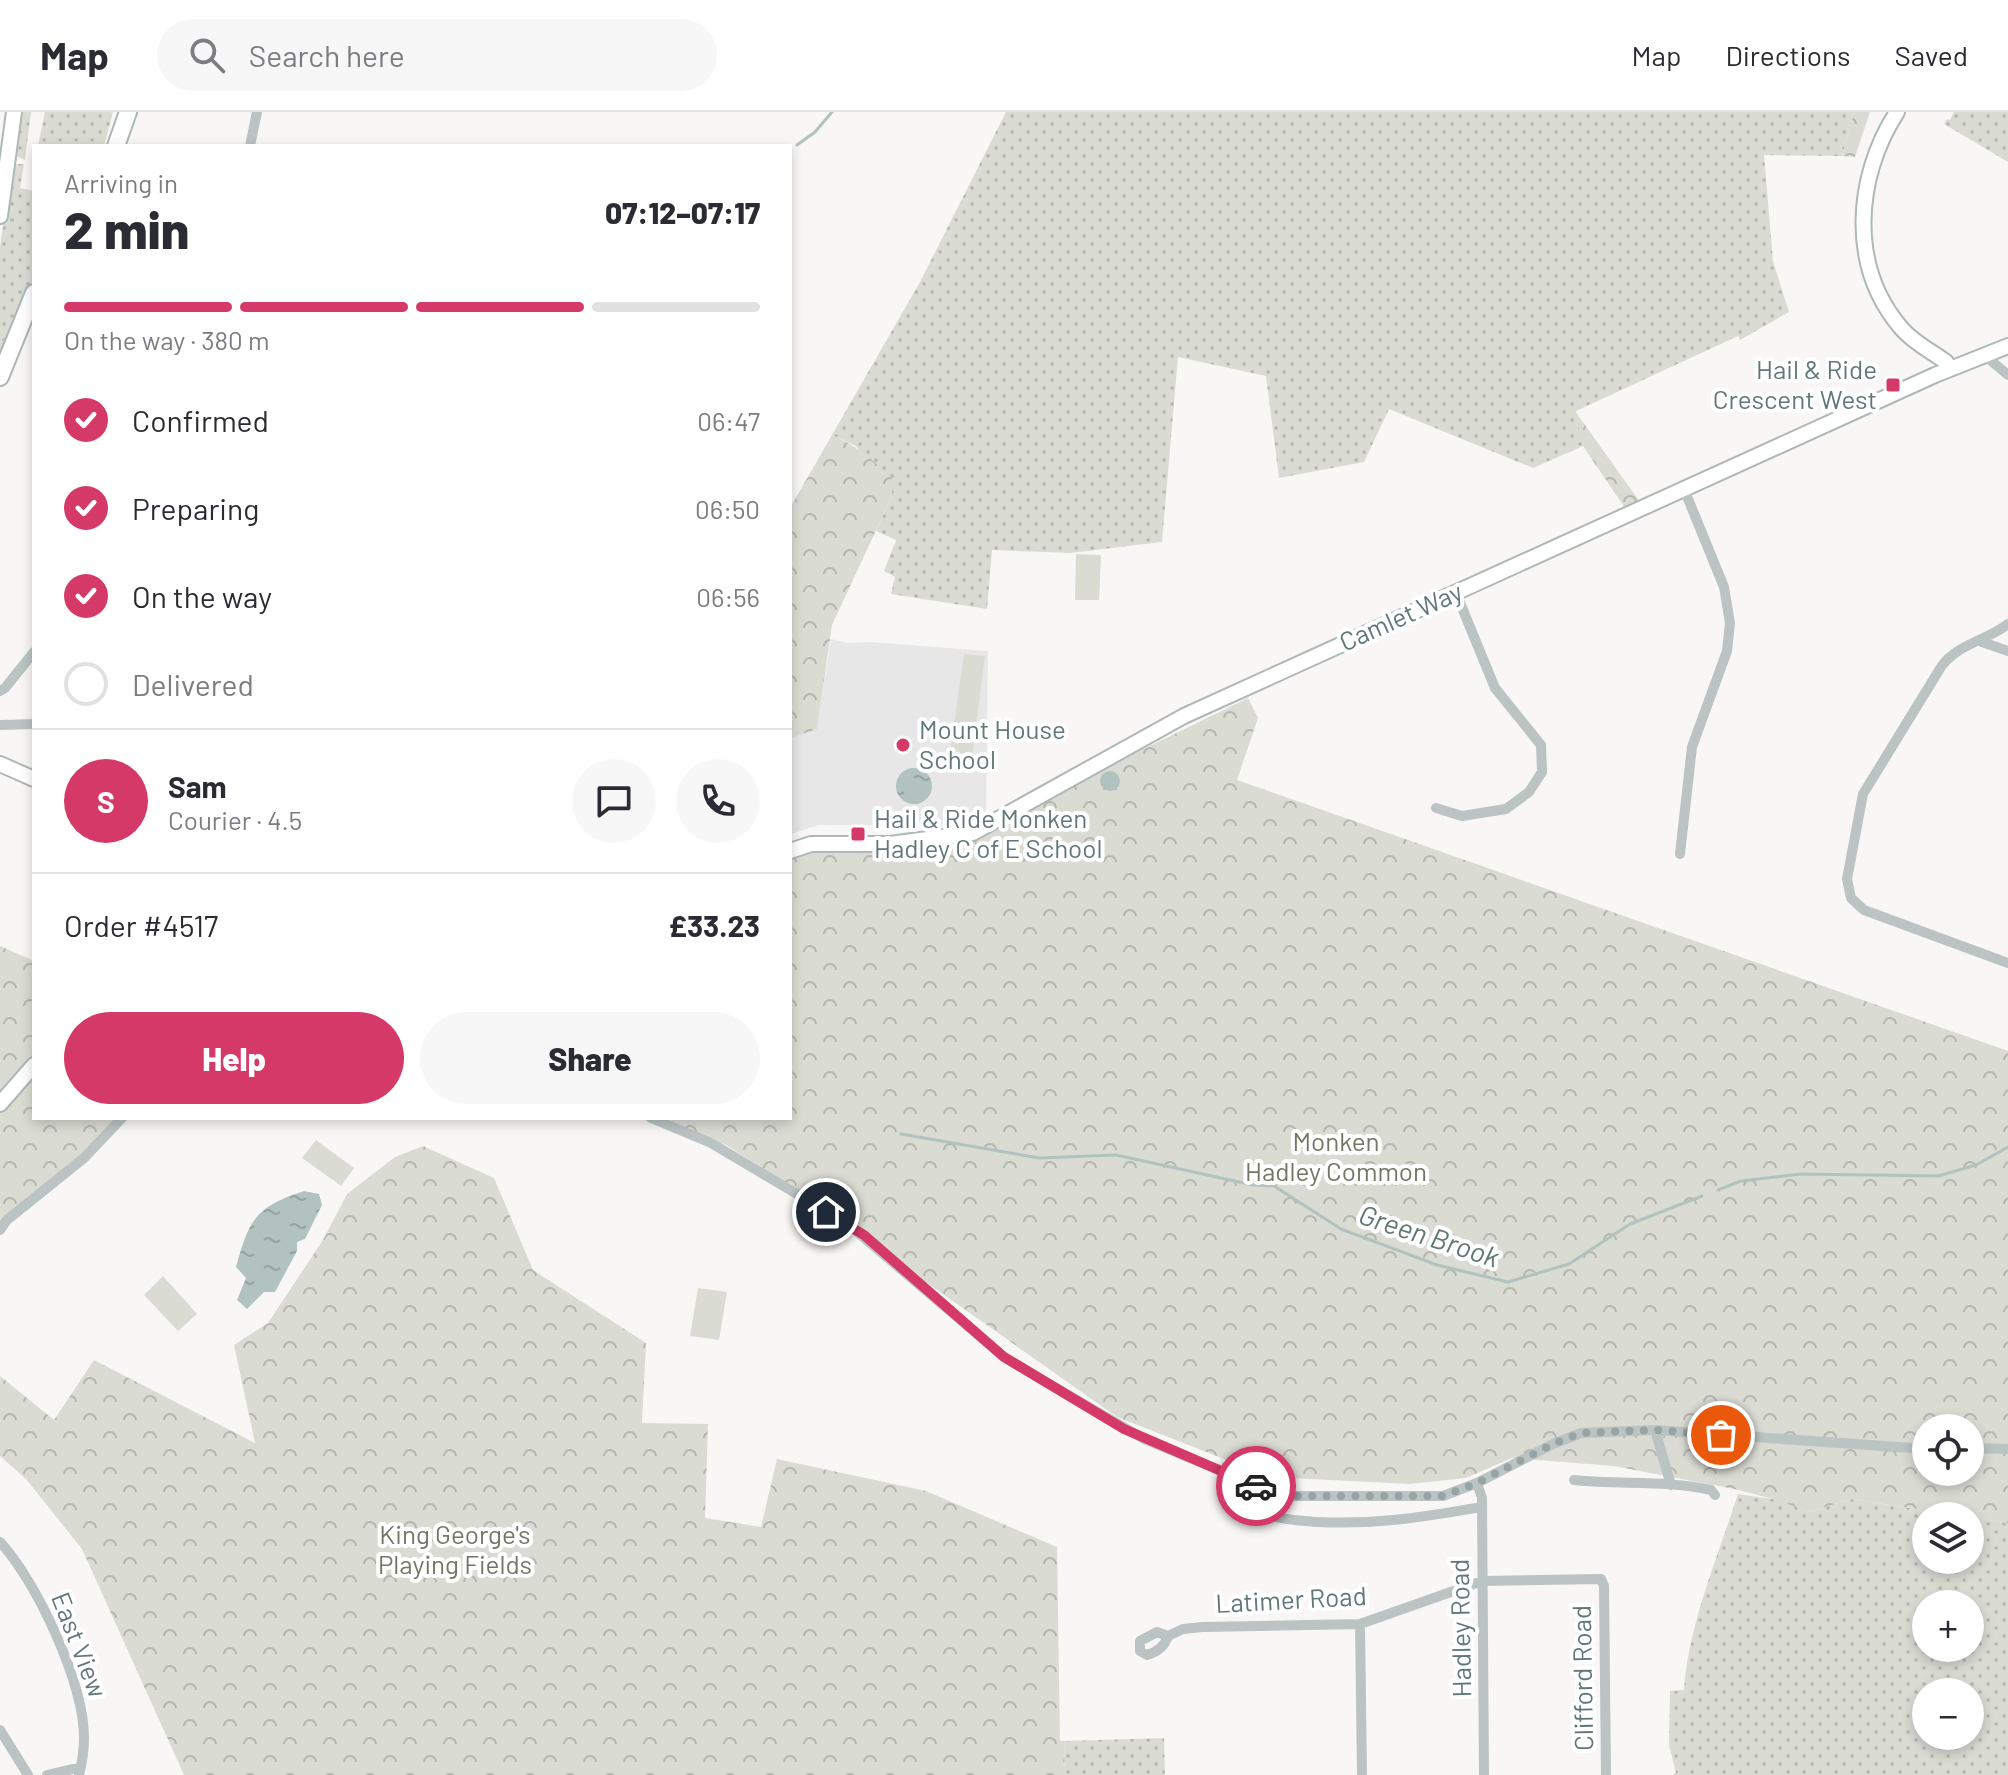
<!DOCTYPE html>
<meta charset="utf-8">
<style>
body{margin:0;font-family:Barlow,sans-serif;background:#f7f7f7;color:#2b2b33;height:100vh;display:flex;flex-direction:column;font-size:30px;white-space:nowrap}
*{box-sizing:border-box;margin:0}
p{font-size:26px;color:#7c7c81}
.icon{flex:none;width:44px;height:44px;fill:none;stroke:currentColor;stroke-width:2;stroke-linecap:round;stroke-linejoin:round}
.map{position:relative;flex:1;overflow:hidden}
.details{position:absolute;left:32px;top:32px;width:760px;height:976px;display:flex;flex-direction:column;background:#fff;border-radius:0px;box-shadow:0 4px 12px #0003}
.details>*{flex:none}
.buttons{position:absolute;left:1912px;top:1302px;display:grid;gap:16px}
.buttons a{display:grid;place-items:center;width:72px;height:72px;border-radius:50%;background:#fff;box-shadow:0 4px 12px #0003;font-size:40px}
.pin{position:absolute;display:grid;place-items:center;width:68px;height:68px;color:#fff;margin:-34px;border:4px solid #fff;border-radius:50%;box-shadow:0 2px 8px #0007}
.courier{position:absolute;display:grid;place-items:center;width:80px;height:80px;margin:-40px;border:6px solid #d53967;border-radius:50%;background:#fff;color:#222;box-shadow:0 2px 10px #0007}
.head em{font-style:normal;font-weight:800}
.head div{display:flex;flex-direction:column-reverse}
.head{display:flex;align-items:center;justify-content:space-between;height:136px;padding:0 32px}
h1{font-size:52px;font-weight:800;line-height:60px}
.bar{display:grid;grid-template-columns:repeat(4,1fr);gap:12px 8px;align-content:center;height:96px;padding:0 32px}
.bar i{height:10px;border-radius:6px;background:#e1e1e2}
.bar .current{background:#d53967}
.bar p{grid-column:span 4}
.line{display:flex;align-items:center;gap:20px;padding:0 32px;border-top:2px solid #e1e1e2}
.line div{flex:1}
.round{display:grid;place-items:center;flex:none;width:84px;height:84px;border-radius:42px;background:#f7f7f7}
ol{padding:0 32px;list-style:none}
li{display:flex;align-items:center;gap:24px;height:88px}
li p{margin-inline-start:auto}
li .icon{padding:8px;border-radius:50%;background:#d53967;color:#fff;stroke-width:4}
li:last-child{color:#7c7c81}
li i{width:44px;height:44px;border:4px solid #e1e1e2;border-radius:50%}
.primary-button{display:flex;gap:16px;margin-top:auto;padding:16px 32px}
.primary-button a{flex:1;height:92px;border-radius:48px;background:#d53967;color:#fff;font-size:32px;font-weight:800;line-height:92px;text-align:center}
.primary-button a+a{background:#f7f7f7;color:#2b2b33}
header{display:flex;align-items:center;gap:48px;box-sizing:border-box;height:112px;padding:0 40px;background:#fff;border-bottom:2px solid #e1e1e2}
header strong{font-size:38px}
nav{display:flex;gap:44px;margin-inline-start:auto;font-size:28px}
.search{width:560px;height:72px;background:#f7f7f7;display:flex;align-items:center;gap:20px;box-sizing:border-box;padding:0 28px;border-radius:44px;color:#7c7c81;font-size:30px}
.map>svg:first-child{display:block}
</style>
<header>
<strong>Map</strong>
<div class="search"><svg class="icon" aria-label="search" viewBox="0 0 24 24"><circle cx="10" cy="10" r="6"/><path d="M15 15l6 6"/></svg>Search here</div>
<nav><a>Map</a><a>Directions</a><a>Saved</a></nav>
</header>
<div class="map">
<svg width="2008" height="1663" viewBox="0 0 2008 1663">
<defs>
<pattern id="grass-dots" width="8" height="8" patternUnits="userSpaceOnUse" patternTransform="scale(2)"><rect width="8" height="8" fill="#dadbd3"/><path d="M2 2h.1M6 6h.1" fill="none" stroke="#b4b6b0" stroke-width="1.8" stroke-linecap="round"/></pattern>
<pattern id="forest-crowns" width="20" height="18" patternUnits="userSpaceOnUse" patternTransform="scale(2)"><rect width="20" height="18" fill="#dadbd3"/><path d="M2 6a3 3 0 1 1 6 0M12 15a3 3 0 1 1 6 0" fill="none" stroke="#b4b6b0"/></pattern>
<pattern id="water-ripples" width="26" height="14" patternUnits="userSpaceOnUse" patternTransform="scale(2)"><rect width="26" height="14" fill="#b2c3bf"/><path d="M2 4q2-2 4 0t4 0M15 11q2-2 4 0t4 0" fill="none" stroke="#94a3a0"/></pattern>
</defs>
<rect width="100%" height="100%" fill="#f8f7f6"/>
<path fill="#e6e7e6" d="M831,527L847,531L870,530L988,539L986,705L973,714L819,713L791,722L790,626L817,616Z"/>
<path fill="url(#grass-dots)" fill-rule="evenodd" d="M18,0H31L25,48L14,43Z
M45,0H113L104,34H38Z
M1006,0H1854L1842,44L1764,43L1773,149L1789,200L1740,228L1738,224L1576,299L1583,334L1533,356L1389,297L1364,350L1279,366L1266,264L1178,245L1162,430L1070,441L992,438L987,497L891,482L895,465L884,459L896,428L876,419L892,384L856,334L832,323L920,170Z
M1954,0H2008V50L1944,12L1947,7L1950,8Z
M14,52H24L20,76L34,79V169L16,203L0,247V135L11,54Z
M1738,1382L1778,1388L1809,1400L1851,1387L1962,1404H1926V1448H1970V1405L2008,1411V1663H1673L1676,1661L1669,1633L1670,1579L1684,1578C1688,1514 1718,1444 1738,1382ZM1926,1492H1970V1536H1926ZM1926,1580H1970V1624H1926Z
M1164,1626L1165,1663H1064L1065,1629Z"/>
<path fill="url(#forest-crowns)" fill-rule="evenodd" d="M1854,0H1870L1855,45L1842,44Z
M1575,299L1640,390L1625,396L1583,334Z
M832,323C856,334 875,348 892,367V384L832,513L817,617L790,626V396Z
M1248,586L1258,606L1237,668L2008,939V1411L1851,1387L1809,1400L1777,1388L1734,1377L1614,1354L1512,1346L1466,1366L1410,1372L1270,1365L1117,1305L780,1067L726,1033L661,1006H790V744L817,736L895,735L976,728L1123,647ZM1926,1316H1970V1360H1926Z
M0,834L34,849V1006H117L70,1053L0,1111Z
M423,1034L494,1066L533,1158L646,1231L642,1311L708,1312L705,1406L761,1415L777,1347L926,1379L1057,1435L1060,1629H1065L1064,1663H184L82,1437L26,1367L0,1344V1264L54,1308L94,1248L255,1331L234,1233L268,1211L323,1128L347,1082L395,1045Z"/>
<path fill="#dadbd3" d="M1076,442L1101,443L1099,488H1075Z
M964,542L985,544L972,645L950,642Z
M316,1028L354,1056L341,1074L302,1046Z
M163,1164L197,1202L178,1219L144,1183Z
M698,1176L727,1180L719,1228L690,1224Z"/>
<path fill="url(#water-ripples)" d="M896 674a18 18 0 1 1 36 0a18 18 0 1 1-36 0Z
M1100 669a10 10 0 1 1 20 0a10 10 0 1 1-20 0Z
M304,1079L319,1082L322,1093L305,1127L297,1130V1139L275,1180H264L247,1197L237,1188L246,1166L236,1155C249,1108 255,1095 304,1079Z"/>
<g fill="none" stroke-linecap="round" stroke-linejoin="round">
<path stroke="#b2c3bf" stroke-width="3" d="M797,33L815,20L832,0
M901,1022L1039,1046L1116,1043L1253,1073L1274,1074L1341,1117L1437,1153L1508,1170L1569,1152L1630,1112L1702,1084
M1718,1078L1741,1069L1801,1062L1938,1064L1976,1053L2008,1035"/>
<g stroke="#aeb8b7" stroke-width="18">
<path id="secondary" d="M1897,0C1855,65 1848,155 1902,217C1914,231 1931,239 1946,250L1949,256
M0,104L14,0
M0,652L34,667
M790,739L811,732H890L973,721L1184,604L1935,263L2008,234
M0,992L34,953"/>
</g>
<g stroke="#adb7b6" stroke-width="20">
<path id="primary" d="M116,34L128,0
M0,265L34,181"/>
</g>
<path stroke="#bbc3c3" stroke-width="10" d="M250,34L257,0
M1984,243L2008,263
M2008,512C1986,529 1957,532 1941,555L1863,682L1847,767L1851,786L1864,798L2008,851
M1979,529L2008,539
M0,579L5,576L34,540
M0,613L34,612
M1436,696L1462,704L1506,697L1529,680L1542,660L1541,633L1495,576L1456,481
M1680,742L1692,635L1727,539L1730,511L1724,475L1684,377
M651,1006L711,1031L849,1113L1004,1245L1039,1266L1144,1327L1272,1380L1292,1384H1443L1477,1371L1553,1332L1581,1321L1655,1318L1926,1337
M0,1118L7,1108L84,1046L122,1006
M1655,1318L1671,1373
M1970,1336L2008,1337
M1574,1368C1620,1373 1667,1368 1711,1378L1715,1383
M1477,1371L1482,1386L1484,1663
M1250,1372L1252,1394C1271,1408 1294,1408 1317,1410C1378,1413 1422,1405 1482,1395
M0,1430C37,1470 84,1571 84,1626C84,1639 82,1651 79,1663
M1360,1512L1362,1663
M1168,1524C1165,1534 1157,1540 1147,1543L1140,1539V1529L1157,1520L1168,1524L1183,1517L1202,1515L1360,1512L1482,1469L1601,1467L1604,1474L1606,1663
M0,1618L28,1663
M47,1663L81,1655"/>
<use href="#secondary" stroke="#fff" stroke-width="14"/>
<use href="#primary" stroke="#fff" stroke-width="16"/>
</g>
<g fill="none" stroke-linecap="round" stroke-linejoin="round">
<path stroke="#96a4a3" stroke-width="8" stroke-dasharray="0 14.4" d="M1256,1374L1292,1384H1443L1477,1371L1553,1332L1581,1321L1655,1318L1721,1323"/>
<path stroke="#d53967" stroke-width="10" d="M826,1100L864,1123L1004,1245L1124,1317L1256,1374"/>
</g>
<g fill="#d53967" stroke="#fff" stroke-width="3">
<rect x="1885" y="265" width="16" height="16" rx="4"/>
<circle cx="903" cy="633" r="8"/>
<rect x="850" y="714" width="16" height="16" rx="4"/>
</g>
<g text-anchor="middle" stroke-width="8" stroke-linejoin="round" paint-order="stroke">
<g font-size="26" fill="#617877" stroke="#fff" text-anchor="start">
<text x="1877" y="267" text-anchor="end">Hail &amp; Ride<tspan x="1877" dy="30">Crescent West</tspan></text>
<text x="919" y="627">Mount House<tspan x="919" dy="30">School</tspan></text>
<text x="874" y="716">Hail &amp; Ride Monken<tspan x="874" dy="30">Hadley C of E School</tspan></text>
</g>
<g font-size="26" fill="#617877" stroke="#fff">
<text transform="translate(1401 505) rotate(-24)" y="9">Camlet Way</text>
<text transform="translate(1291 1488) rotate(-3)" y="9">Latimer Road</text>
<text transform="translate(1461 1516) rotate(-91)" y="9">Hadley Road</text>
<text transform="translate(79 1533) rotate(69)" y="9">East View</text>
<text transform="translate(1583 1566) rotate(-91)" y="9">Clifford Road</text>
</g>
<g font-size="26" fill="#727764" stroke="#fff">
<text x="1336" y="1039">Monken<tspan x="1336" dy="30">Hadley Common</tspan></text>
<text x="455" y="1432">King George's<tspan x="455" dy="30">Playing Fields</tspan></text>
</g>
<g font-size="28" font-style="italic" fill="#607872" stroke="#fff">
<text transform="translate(1429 1124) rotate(18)" y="10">Green Brook</text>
</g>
</g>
</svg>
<div class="buttons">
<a><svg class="icon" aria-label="locate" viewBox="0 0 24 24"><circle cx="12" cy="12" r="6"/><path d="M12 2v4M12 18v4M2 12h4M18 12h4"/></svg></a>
<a><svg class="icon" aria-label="layers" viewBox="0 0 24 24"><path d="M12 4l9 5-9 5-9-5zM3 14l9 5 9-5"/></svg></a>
<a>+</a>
<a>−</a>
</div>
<div class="pin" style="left:1721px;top:1323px;background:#ea580c"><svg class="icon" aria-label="bag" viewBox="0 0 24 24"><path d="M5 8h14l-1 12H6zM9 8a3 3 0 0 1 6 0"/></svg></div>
<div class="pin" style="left:826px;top:1100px;background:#1f2937"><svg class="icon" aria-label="home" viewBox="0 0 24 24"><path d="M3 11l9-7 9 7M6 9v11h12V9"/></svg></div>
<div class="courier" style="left:1256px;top:1374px"><svg class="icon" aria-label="car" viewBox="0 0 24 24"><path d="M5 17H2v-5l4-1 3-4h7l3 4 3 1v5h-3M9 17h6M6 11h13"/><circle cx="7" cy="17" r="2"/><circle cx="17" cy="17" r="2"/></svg></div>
<section class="details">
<div class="head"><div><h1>2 min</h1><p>Arriving in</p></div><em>07:12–07:17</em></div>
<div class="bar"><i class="current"></i><i class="current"></i><i class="current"></i><i></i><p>On the way · 380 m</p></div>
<ol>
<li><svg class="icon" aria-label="check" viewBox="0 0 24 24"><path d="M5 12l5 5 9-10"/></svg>Confirmed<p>06:47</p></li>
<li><svg class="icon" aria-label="check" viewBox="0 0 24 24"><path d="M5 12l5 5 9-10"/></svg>Preparing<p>06:50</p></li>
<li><svg class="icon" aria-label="check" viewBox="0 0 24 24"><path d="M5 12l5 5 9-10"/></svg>On the way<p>06:56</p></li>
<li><i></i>Delivered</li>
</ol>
<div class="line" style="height:144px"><b class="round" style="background:#d53967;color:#fff">S</b><div><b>Sam</b><p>Courier · 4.5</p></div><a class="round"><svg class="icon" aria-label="chat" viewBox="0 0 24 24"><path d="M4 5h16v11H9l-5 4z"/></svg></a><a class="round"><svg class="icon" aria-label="phone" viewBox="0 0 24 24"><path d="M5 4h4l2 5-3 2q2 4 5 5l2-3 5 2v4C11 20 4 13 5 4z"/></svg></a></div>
<div class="line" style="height:104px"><div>Order #4517</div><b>£33.23</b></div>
<div class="primary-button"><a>Help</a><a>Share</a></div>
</section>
</div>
